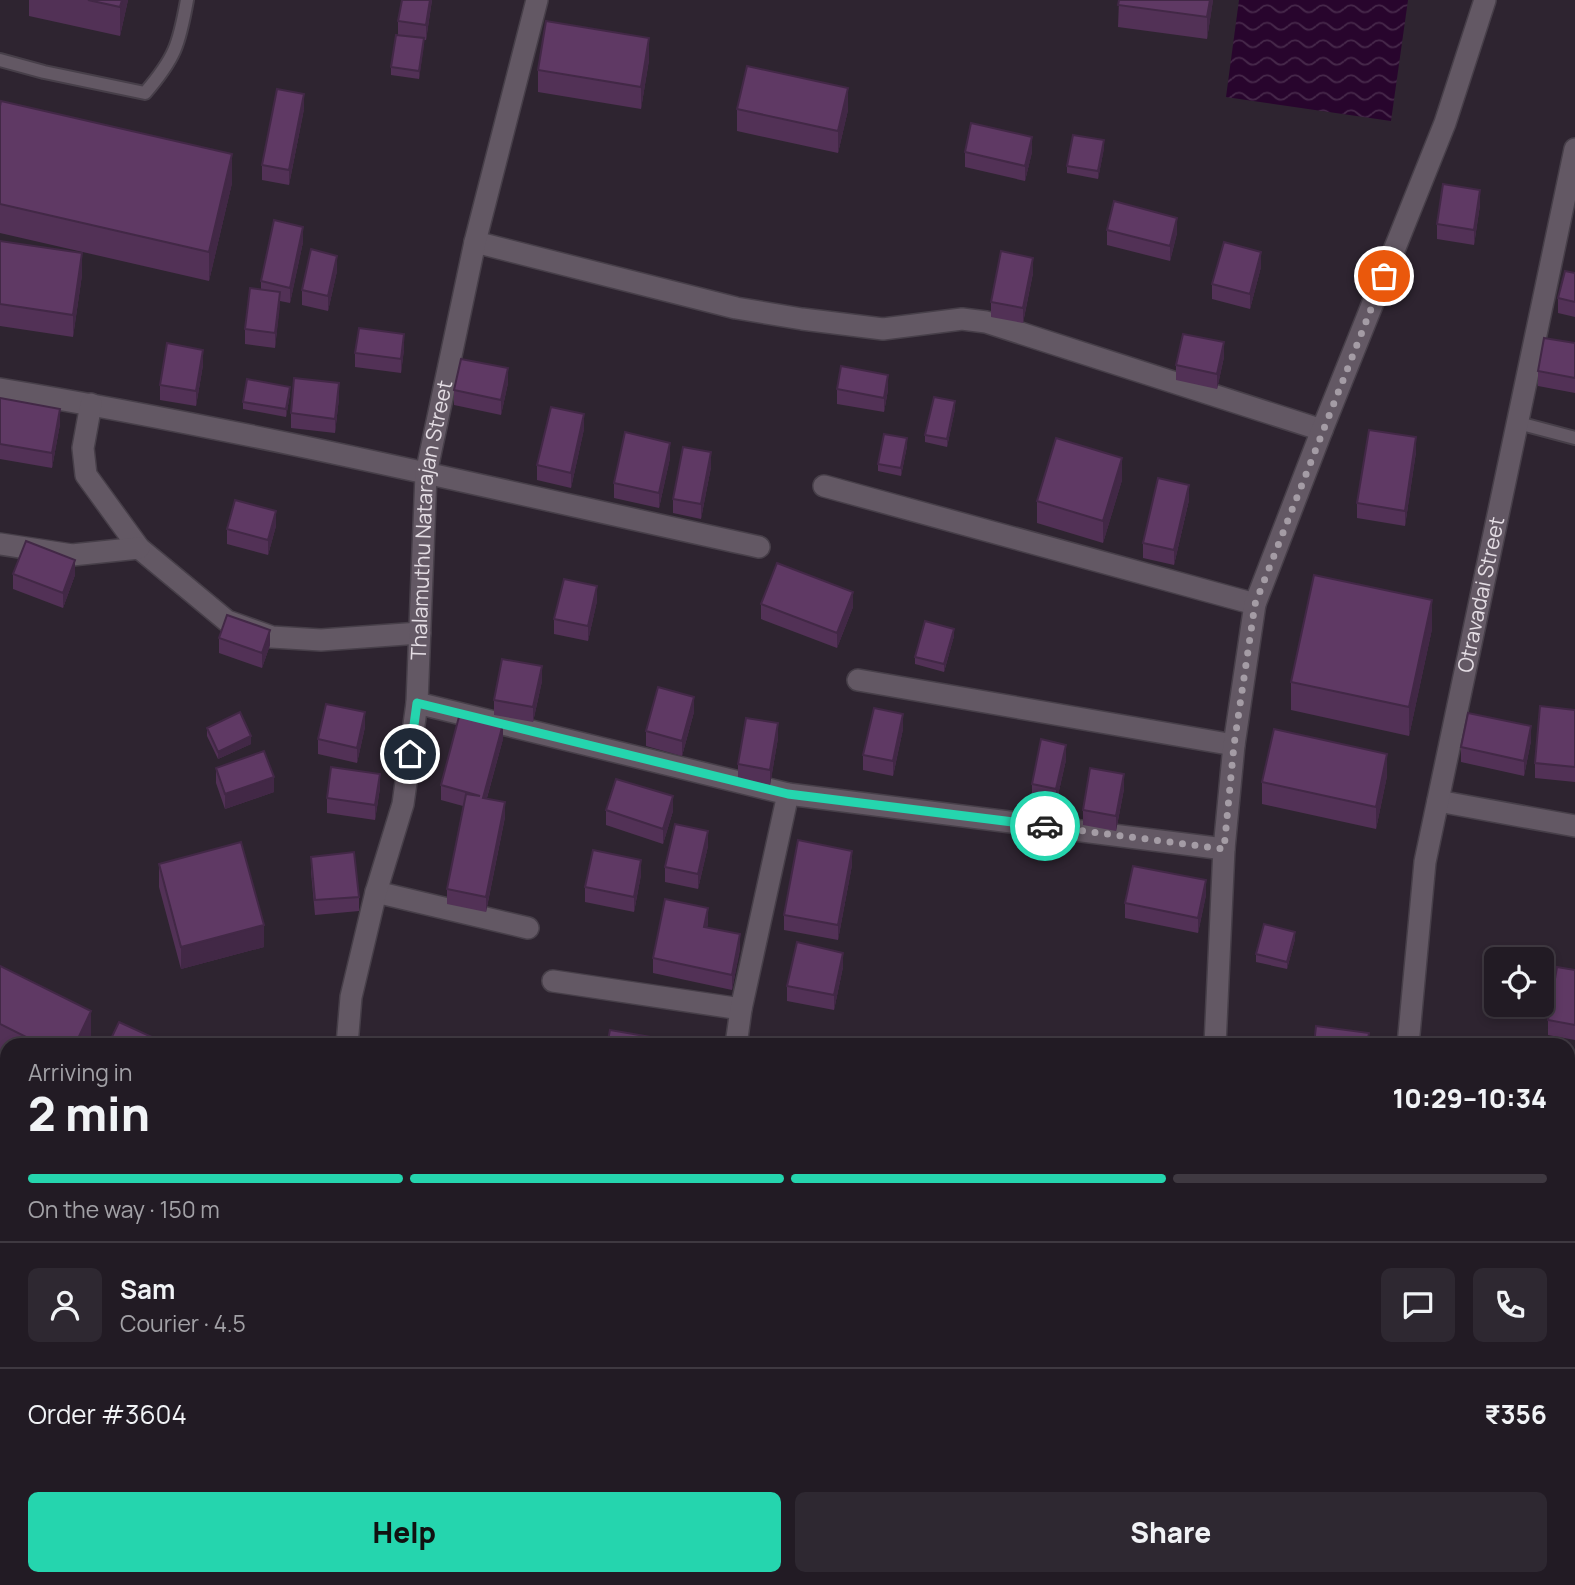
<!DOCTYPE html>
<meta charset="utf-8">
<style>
body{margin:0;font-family:Manrope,sans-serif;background:#2e2831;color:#f1f3f6;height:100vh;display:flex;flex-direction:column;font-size:26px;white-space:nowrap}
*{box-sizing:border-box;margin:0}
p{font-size:23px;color:#a2a1a6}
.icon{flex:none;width:38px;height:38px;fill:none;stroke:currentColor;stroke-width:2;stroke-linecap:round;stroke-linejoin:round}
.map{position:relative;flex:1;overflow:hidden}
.drawer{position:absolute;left:0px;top:1038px;width:1575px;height:548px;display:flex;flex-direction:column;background:#221b24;border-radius:21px 21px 0 0;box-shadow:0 4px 10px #0003,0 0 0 2px #3f3941}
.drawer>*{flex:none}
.controls{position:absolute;left:1484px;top:947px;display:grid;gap:14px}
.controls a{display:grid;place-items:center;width:70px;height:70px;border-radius:10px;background:#221b24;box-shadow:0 4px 10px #0003,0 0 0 2px #3f3941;font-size:35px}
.pin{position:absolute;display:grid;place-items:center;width:60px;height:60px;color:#fff;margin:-30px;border:4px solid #fff;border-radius:50%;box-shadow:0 2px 7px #0007}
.courier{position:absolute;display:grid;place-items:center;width:70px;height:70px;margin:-35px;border:5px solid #25d5ae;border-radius:50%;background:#fff;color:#222;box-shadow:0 2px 9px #0007}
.summary em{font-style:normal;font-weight:800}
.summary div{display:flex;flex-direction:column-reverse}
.summary{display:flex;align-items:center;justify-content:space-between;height:119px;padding:0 28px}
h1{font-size:46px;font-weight:800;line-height:52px}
.bar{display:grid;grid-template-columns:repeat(4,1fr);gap:10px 7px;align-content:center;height:84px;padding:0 28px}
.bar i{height:9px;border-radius:5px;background:#3f3941}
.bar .current{background:#25d5ae}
.bar p{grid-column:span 4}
.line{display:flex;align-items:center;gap:18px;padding:0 28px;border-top:2px solid #3f3941}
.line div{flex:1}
.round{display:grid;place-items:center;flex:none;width:74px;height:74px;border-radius:10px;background:#2e2831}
.primary-button{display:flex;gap:14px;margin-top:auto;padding:14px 28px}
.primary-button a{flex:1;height:80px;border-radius:10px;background:#25d5ae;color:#111;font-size:28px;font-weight:800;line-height:80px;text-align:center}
.primary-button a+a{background:#2e2831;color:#f1f3f6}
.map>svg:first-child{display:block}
</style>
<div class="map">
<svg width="1575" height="1585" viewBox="0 0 1575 1585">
<defs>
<pattern id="water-waves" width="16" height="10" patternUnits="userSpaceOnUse" patternTransform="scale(1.75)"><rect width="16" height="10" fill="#28052d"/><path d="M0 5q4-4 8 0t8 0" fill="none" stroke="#47294b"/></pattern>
</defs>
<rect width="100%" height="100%" fill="#2e2430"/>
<path fill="url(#water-waves)" d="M1239,0H1408L1391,121L1226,97Z"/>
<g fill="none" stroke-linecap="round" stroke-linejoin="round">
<g stroke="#473f49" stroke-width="16">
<path id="lane" d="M0,60L44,72L145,93C175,58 179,45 187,0
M1518,423L1575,438"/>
</g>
<g stroke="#473f49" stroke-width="24">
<g id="street">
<path d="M475,242L736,308L802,319L883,329L962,319L986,322L1322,430"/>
<path d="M0,389C255,431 507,492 759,547"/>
<path d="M91,404L83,448L86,475L139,548L227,621L272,637L321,640L420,633"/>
<path d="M824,486L1255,604"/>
<path d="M0,544L72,555L139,548"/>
<path d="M858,680L1234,745"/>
<path d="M417,703L788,794L1224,849"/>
<path d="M1438,801L1575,826"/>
<path d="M376,892L528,928"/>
<path d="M553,981L741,1009"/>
<path id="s1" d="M347,1045L351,997L376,892L403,804L417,703L426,474L475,242L537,0"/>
<path d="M736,1045L741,1009L788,794"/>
<path d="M1215,1045L1224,849L1234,745L1255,604L1322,430L1445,123L1485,0"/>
<path d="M347,1578L348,1585"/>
<path d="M1094,1585L1095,1578"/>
</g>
</g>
<g stroke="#473f49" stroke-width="24">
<g id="secondary">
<path id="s2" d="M1408,1045L1425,862L1575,149"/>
<path d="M0,1532L7,1535"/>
<path d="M165,1578L203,1585"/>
<path d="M1337,1585L1338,1578"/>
</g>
</g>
<use href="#lane" stroke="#635864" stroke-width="12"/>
<use href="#street" stroke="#635864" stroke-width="21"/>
<use href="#secondary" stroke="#635864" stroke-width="21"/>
</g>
<path fill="#523156" d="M29,0H128L120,36L29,16Z
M432,0L426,40H424L419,79L391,75V67L398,35V21Z
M1119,0H1213L1207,39L1118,27Z
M649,60L641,109L538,92V70Z
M0,106L232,183L209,281L0,233Z
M304,109L289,185L262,180V165Z
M737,109L848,110L838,153L737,131Z
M1104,148L1098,179L1067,173V166Z
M965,152H1032L1025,181L965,167Z
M1480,205L1474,245L1437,239V224Z
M1107,230L1177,233L1170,261L1107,245Z
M0,241L82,275L73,337L0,326Z
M303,242L290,303L280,301L275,348L245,344V329L261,290V281Z
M1261,267L1250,309L1212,299V284Z
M337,271L328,311L302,305V290Z
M1033,273L1023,323L991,317V302Z
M1575,273V317L1558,313V298Z
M1575,343V393L1538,386V371Z
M404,349L401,373L355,367V353Z
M1224,357L1217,389L1176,380V365Z
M203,365L196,406L160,400V385Z
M508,383L501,415L454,405V390Z
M837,389L888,390L884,412L837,404Z
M290,394L286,417L243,409V402Z
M0,398L60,424L52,468L0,459Z
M339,398L335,433L291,428V413Z
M955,409L947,447L925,442V435Z
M584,429L571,488L537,480V465Z
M907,446L901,476L878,471V464Z
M1416,452L1405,526L1357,518V503Z
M670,458L659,508L614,498V483Z
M711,467L701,519L673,513V499Z
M1122,480L1103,543L1037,523V501Z
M1189,500L1174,565L1143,558V543Z
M276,526L268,555L227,544V529Z
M13,574L75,575L63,608L13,589Z
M597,601L588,641L554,634V619Z
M761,604L853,607L837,648L761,619Z
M1432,629L1409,736L1291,710V682Z
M954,636L944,672L915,664V657Z
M219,638L270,645L262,668L219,653Z
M542,681L533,722L494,715V700Z
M1575,710V782L1535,778V763Z
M694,712L682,756L646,746V731Z
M365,727L357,763L318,754V739Z
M207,728L251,744L218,759L207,736Z
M903,729L893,776L863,770V755Z
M778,738L770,785L738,779V764Z
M503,739L487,798L505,817L486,912L447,904V889L463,806L441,800V785Z
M1531,741L1524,776L1461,762V747Z
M1066,760L1056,804L1032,799V784Z
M216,768L274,792L225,809L216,783Z
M1387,776L1376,829L1262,804V782Z
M380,788L375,820L327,813V798Z
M1124,789L1116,831L1083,825V810Z
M606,810L673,811L663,844L606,825Z
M708,846L698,889L665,882V867Z
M311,857L359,897V911L315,915L311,872Z
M159,864L264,947L181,969L159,887Z
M852,865L838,940L784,930V915Z
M641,875L634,912L585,902V887Z
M1206,895L1198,933L1125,918V903Z
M708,923L707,928L740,949L732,990L653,973V958Z
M1295,939L1287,969L1256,962V954Z
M0,966L91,1040L89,1045H7V1057L0,1053Z
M843,967L834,1010L787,1001V986Z
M1575,970V1040L1548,1035V1020Z
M0,1097L7,1100V1194L0,1190Z
M1568,1105L1575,1106V1183L1568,1182Z
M1472,1578H1531V1585H1472Z"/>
<path fill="#422846" d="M122,0H128L120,36V7Z
M430,0H432L426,40V25Z
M1210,0H1213L1207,39V17Z
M424,38V46L419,79V71Z
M649,38V60L641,109V87Z
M848,88V110L838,153V131Z
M304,94V109L289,185V170Z
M1032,137V152L1025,181V166Z
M1104,140V148L1098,179V171Z
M232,154V183L209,281V252Z
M1480,190V205L1474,245V230Z
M1177,218V233L1170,261V246Z
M303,227V242L290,303V288Z
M1261,252V267L1250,309V294Z
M82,253V275L73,337V315Z
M337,256V271L328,311V296Z
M1033,258V273L1023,323V308Z
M280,292V306L275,348V333Z
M404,334V349L401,373V359Z
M1224,342V357L1217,389V374Z
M203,350V365L196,406V391Z
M508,368V383L501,415V400Z
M888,375V390L884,412V398Z
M339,383V398L335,433V419Z
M290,387V394L286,417V409Z
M955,401V409L947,447V439Z
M60,409V424L52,468V453Z
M584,414V429L571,488V473Z
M1416,437V452L1405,526V511Z
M907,438V446L901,476V468Z
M670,443V458L659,508V493Z
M711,452V467L701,519V504Z
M1122,458V480L1103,543V521Z
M1189,485V500L1174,565V550Z
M276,511V526L268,555V540Z
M75,560V575L63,608V593Z
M597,586V601L588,641V626Z
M853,592V607L837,648V633Z
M1432,600V629L1409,736V707Z
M954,629V636L944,672V664Z
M270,630V645L262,668V653Z
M542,666V681L533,722V707Z
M694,697V712L682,756V741Z
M365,712V727L357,763V748Z
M903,714V729L893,776V761Z
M778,723V738L770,785V770Z
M503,724V739L483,812V798Z
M1531,726V741L1524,776V761Z
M251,736V744L218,759V752Z
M1066,745V760L1056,804V789Z
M1387,754V776L1376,829V807Z
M380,774V788L375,820V805Z
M1124,774V789L1116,831V816Z
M274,777V792L225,809V794Z
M673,796V811L663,844V829Z
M505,802V817L486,912V897Z
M708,831V846L698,889V874Z
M852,851V865L838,940V925Z
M641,860V875L634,912V897Z
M1206,880V895L1198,933V918Z
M708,908V923L704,942V927Z
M264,925V947L181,969V947Z
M1295,932V939L1287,969V962Z
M740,934V949L732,990V975Z
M843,953V967L834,1010V995Z
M91,1011V1040L89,1045H75Z"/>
<path fill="#5f3964" stroke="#422846" stroke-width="2" d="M88,0H122L120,7Z
M402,0H430L426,25L398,21Z
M1119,0H1210L1207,17L1118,5Z
M546,21L649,38L641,87L538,70Z
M396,35L424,38L419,71L391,67Z
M747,66L848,88L838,131L737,109Z
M277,89L304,94L289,170L262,165Z
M1,101L232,154L209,252L0,204V106Z
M971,123L1032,137L1025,166L965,152Z
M1073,135L1104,140L1098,171L1067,166Z
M1443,184L1480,190L1474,230L1437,224Z
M1114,201L1177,218L1170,246L1107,230Z
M274,220L303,227L290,288L261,281Z
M0,241L82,253L73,315L0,304Z
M1224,242L1261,252L1250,294L1212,284Z
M311,249L337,256L328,296L302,290Z
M1001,251L1033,258L1023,308L991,302Z
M1565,271L1575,273V302L1558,298Z
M250,288L280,292L275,333L245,329Z
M359,328L404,334L401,359L355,353Z
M1183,334L1224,342L1217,374L1176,365Z
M1544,338L1575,343V378L1538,371Z
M167,343L203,350L196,391L160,385Z
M461,359L508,368L501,400L454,390Z
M841,366L888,375L884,398L837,389Z
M294,378L339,383L335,419L291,413Z
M247,379L290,387L286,409L243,402Z
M934,397L955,401L947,439L925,435Z
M0,398L60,409L52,453L0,444Z
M551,407L584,414L571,473L537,465Z
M1369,430L1416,437L1405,511L1357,503Z
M625,432L670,443L659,493L614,483Z
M884,434L907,438L901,468L878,464Z
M1056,438L1122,458L1103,521L1037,501Z
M683,447L711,452L701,504L673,499Z
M1158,478L1189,485L1174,550L1143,543Z
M235,500L276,511L268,540L227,529Z
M26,541L75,560L63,593L13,574Z
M777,563L853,592L837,633L761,604Z
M1314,575L1432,600L1409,707L1291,682Z
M564,579L597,586L588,626L554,619Z
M227,615L270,630L262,653L219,638Z
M925,621L954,629L944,664L915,657Z
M502,659L542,666L533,707L494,700Z
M658,687L694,697L682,741L646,731Z
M326,704L365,712L357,748L318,739Z
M1540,706L1575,710V767L1535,763Z
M874,708L903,714L893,761L863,755Z
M240,712L251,736L218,752L207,728Z
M460,713L503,724L483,798L505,802L486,897L447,889L466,794L480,796L441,785Z
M1468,713L1531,726L1524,761L1461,747Z
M746,718L778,723L770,770L738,764Z
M1274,729L1387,754L1376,807L1262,782Z
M1041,739L1066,745L1056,789L1032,784Z
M264,751L274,777L225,794L216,768Z
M331,767L380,774L375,805L327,798Z
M1090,768L1124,774L1116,816L1083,810Z
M616,779L673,796L663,829L606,810Z
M675,824L708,831L698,874L665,867Z
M798,840L852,851L838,925L784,915Z
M241,842L264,925L181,947L159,864Z
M593,850L641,860L634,897L585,887Z
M354,852L359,897L315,900L311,857Z
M1133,866L1206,880L1198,918L1125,903Z
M665,899L708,908L704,927L740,934L732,975L653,958Z
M1264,924L1295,932L1287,962L1256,954Z
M797,942L843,953L834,995L787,986Z
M0,966L91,1011L75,1045H42L0,1024Z
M1557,967L1575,970V1025L1548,1020Z
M119,1022L154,1038L151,1045H108Z
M1316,1026L1369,1033L1367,1045H1314Z
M610,1030L651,1037L649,1045H607Z
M0,1097L7,1100V1165L0,1162Z
M1568,1105L1575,1106V1168L1568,1167Z
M813,1578H847L846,1585H812Z
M976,1578H1042L1067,1584V1585H974Z
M1389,1578H1391L1432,1585H1388Z"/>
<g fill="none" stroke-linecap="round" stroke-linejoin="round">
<path stroke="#a49ca5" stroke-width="7" stroke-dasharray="0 12.6" d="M1045,826L1224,849L1234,745L1255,604L1384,276"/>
<path stroke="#25d5ae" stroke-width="9" d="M410,754L417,703L788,794L1045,826"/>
</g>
<g text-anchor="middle" stroke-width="6" stroke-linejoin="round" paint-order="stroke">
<g font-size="21" fill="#e4dde4" stroke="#2e2430">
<text dy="7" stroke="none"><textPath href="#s1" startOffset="534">Thalamuthu Natarajan Street</textPath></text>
<text dy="7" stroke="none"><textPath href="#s2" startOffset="457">Otravadai Street</textPath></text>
</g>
</g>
</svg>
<div class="controls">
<a><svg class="icon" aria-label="locate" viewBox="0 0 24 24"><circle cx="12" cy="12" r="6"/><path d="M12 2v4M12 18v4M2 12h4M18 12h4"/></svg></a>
</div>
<div class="pin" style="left:1384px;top:276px;background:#ea580c"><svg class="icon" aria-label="bag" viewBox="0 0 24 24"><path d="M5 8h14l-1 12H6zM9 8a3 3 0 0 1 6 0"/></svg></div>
<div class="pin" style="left:410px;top:754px;background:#1f2937"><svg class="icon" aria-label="home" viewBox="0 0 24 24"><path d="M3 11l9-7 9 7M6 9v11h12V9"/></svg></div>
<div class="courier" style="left:1045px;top:826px"><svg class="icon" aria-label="car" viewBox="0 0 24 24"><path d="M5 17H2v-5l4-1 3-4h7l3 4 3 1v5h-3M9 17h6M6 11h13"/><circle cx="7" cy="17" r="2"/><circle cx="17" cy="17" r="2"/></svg></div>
<section class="drawer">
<div class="summary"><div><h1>2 min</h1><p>Arriving in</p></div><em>10:29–10:34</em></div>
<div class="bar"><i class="current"></i><i class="current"></i><i class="current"></i><i></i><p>On the way · 150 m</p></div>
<div class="line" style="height:126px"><a class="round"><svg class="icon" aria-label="person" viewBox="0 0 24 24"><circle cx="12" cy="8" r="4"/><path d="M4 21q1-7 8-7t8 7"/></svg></a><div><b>Sam</b><p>Courier · 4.5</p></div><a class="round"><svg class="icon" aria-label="chat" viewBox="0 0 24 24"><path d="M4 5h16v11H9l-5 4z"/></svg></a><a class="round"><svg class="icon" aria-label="phone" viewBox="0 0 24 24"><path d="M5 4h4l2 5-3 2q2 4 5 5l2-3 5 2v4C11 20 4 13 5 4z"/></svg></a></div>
<div class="line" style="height:91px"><div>Order #3604</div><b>₹356</b></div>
<div class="primary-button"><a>Help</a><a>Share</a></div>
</section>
</div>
